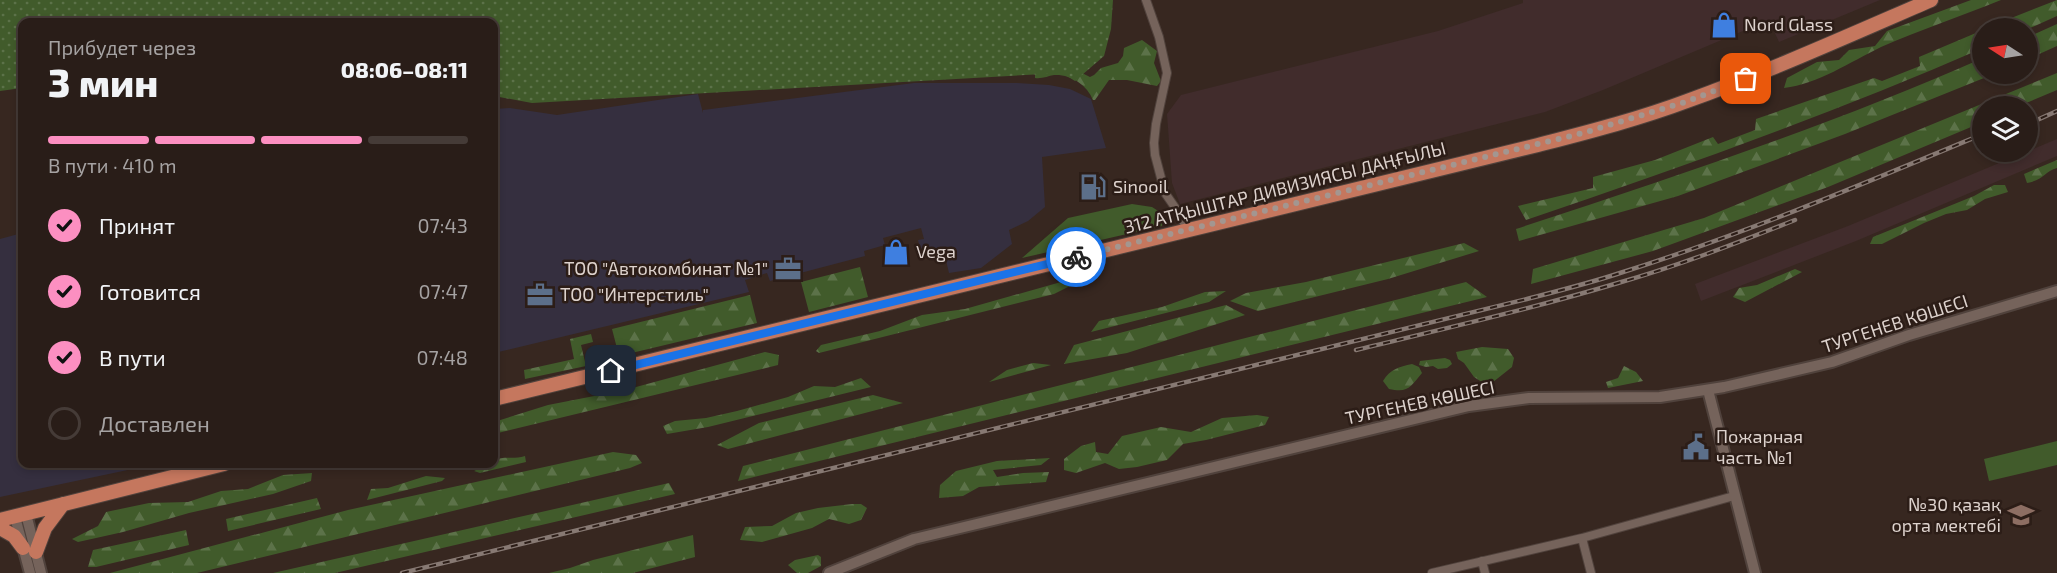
<!DOCTYPE html>
<html lang="ru">
<meta charset="utf-8">
<style>
body{margin:0;font-family:"Exo 2",sans-serif;background:#352a25;color:#f1f3f6;height:100vh;display:flex;flex-direction:column;font-size:22px;white-space:nowrap}
*{box-sizing:border-box;margin:0}
p{font-size:20px;color:#a5a2a2}
.icon{flex:none;width:33px;height:33px;fill:none;stroke:currentColor;stroke-width:2;stroke-linecap:round;stroke-linejoin:round}
.map{position:relative;flex:1;overflow:hidden}
.drawer{position:absolute;left:18px;top:18px;width:480px;height:450px;display:flex;flex-direction:column;background:#291d18;border-radius:12px;box-shadow:0 3px 9px #0003,0 0 0 2px #453b37}
.drawer>*{flex:none}
.needle{width:39px;rotate:282deg}
.fabs{position:absolute;left:1972px;top:18px;display:grid;gap:12px}
.fabs a{display:grid;place-items:center;width:66px;height:66px;border-radius:50%;background:#291d18;box-shadow:0 3px 9px #0003,0 0 0 2px #453b37;font-size:30px}
.pin{position:absolute;display:grid;place-items:center;width:51px;height:51px;color:#fff;margin:-26px;border-radius:12px;box-shadow:0 3px 9px #0006}
.courier{position:absolute;display:grid;place-items:center;width:60px;height:60px;margin:-30px;border:4px solid #1a73e8;border-radius:50%;background:#fff;color:#222;box-shadow:0 2px 8px #0007}
.overview em{font-style:normal;font-weight:800}
.overview div{display:flex;flex-direction:column-reverse}
.overview{display:flex;align-items:center;justify-content:space-between;height:102px;padding:0 30px}
h1{font-size:39px;font-weight:800;line-height:45px}
.bar{display:grid;grid-template-columns:repeat(4,1fr);gap:9px 6px;align-content:center;height:72px;padding:0 30px}
.bar i{height:8px;border-radius:4px;background:#453b37}
.bar .selected{background:#fc8fc1}
.bar p{grid-column:span 4}
ol{padding:0 30px;list-style:none}
li{display:flex;align-items:center;gap:18px;height:66px}
li p{margin-inline-start:auto}
li .icon{padding:6px;border-radius:50%;background:#fc8fc1;color:#111;stroke-width:4}
li:last-child{color:#a5a2a2}
li i{width:33px;height:33px;border:3px solid #453b37;border-radius:50%}
.map>svg:first-child{display:block}
</style>
<div class="map">
<svg width="2057" height="573" viewBox="0 0 2057 573">
<defs>
<pattern id="forest-firs" width="22" height="20" patternUnits="userSpaceOnUse" patternTransform="scale(1.5)"><rect width="22" height="20" fill="#415b2b"/><path d="M5 1l3.5 6h-7zM16 11l3.5 6h-7z" fill="#5c7249"/></pattern>
<pattern id="park-dots" width="8" height="8" patternUnits="userSpaceOnUse" patternTransform="scale(1.5)"><rect width="8" height="8" fill="#415b2b"/><path d="M2 2h.1M6 6h.1" fill="none" stroke="#5c7249" stroke-width="1.8" stroke-linecap="round"/></pattern>
</defs>
<rect width="100%" height="100%" fill="#372720"/>
<path fill="#352f3f" d="M914,83H1017L1049,85L1070,89L1091,99L1106,148L1042,157L1045,207L1028,221L1009,230L1012,244L981,268L949,273L944,252L922,257L918,240L924,239L921,228L883,238L885,245L864,251L865,256L770,281L767,273L745,280L749,292L494,353V109L510,108L557,115L698,94L703,113V110Z
M22,233V464H156L0,497V239Z"/>
<path fill="#412c2c" d="M1523,0H1880L1779,42L1769,20L1603,90L1545,112L1180,204L1172,183L1167,114L1181,95L1438,31L1523,3Z
M2057,139V156L1856,241L1701,301L1695,284L1848,226Z"/>
<path fill="#415b2b" d="M1132,204L1152,207L1163,214L1162,226L1022,258L1068,218Z
M2057,441V465L1989,481L1984,459Z"/>
<path fill="url(#forest-firs)" d="M1971,0H2001C1961,16 1920,30 1881,47C1850,62 1818,84 1784,88L1787,78L1817,62L1839,60L1849,50L1875,46L1887,31Z
M2057,0V16L2028,29L1986,28Z
M2057,24V46L2028,59V37Z
M1983,30V48C1834,113 1680,168 1526,220L1518,206L1593,188V177L1655,160L1713,137L1718,144L1755,130L1756,119L1874,78L1882,81L1920,66L1919,57Z
M1142,40L1157,51L1154,63L1161,81L1157,86L1127,80H1109L1095,100H1093C1087,85 1071,74 1054,75C1048,76 1042,79 1035,78V72L1076,70L1090,77L1094,75L1101,68L1118,63L1123,56L1124,48Z
M1983,58V74H1994L1845,134L1678,196L1519,241L1516,229C1673,177 1832,125 1983,58Z
M2057,73V90L2019,106H1983V122L1828,187L1653,251L1531,284L1533,269L1704,218Z
M2057,160V168C2045,171 2044,180 2027,183L2024,174Z
M1994,185H2005L2008,192L1985,199L1967,210L1946,214L1924,223L1882,244H1870L1873,237L1974,196Z
M1464,243L1479,251L1388,279L1258,311L1230,301L1246,293L1306,282Z
M860,267L868,297L809,312L801,282Z
M1795,269L1802,272L1745,302L1733,297L1739,288L1757,285Z
M1061,282L1070,286L1054,294L819,353L816,351L821,345L880,331L922,315L965,309Z
M1466,282L1487,297L738,481L743,466Z
M1226,291L1209,302L1091,332L1099,321L1162,307L1205,292Z
M750,295L757,323L619,356L612,329Z
M1226,305L1245,315L1127,353L1064,364L1074,345Z
M591,334L593,342L581,345L586,366L525,379L524,370L574,359L570,339Z
M1482,347L1508,349L1514,358L1512,367L1488,386L1474,377L1464,363L1458,359L1456,352Z
M765,352L779,355L778,365L494,434V422L548,405L625,390Z
M1445,358L1450,360L1452,364L1447,368L1438,369L1433,366L1426,367L1419,365L1420,361Z
M1033,363L1051,365L989,382L1007,370Z
M1412,364L1419,367L1422,373C1410,387 1409,393 1389,389L1383,381C1390,369 1399,367 1412,364Z
M1624,366L1636,372L1643,381L1608,388L1606,382L1618,378Z
M861,378L871,387L708,427L667,434L663,426L675,421L706,418L737,411L788,397L814,386L835,387Z
M873,395L903,403L728,449L717,445L759,423Z
M1257,415L1269,417L1265,425L1206,440L1183,444L1167,460L1137,467L1119,469L1105,463L1076,473L1064,470V459L1081,446L1095,442L1096,452L1108,454L1122,436L1161,427L1191,432L1222,418Z
M613,452L636,455L642,463L630,468L197,573H110L348,510Z
M525,456L526,462L480,473L474,471L488,464H494V461C503,455 513,460 525,456Z
M1050,458L1041,465L993,470L997,477L1023,473L1049,472L1046,482L979,487L963,496L939,498L940,485L956,471L997,461Z
M312,473L311,481L273,494L189,513L123,532L78,542L72,539L98,526L106,512L149,503L188,502L221,491L248,489L283,475Z
M426,476L445,478L442,481L367,500L371,489L388,488Z
M669,483L675,494L335,573H273Z
M317,498L321,509L228,531L226,519Z
M852,504H861L867,508L861,520L849,524L829,519L812,528L762,542L740,540L745,527L772,526L796,513L818,508Z
M186,530L189,545L96,567H88L93,550Z
M693,535L695,557L633,573H549L570,568L593,560Z
M818,555L821,557V566L808,573H797L788,565L795,560Z"/>
<path fill="url(#park-dots)" d="M0,0H1113L1111,29L1104,56L1075,81L1062,73L532,103L494,96V22H22V88L0,91Z"/>
<g fill="none" stroke-linecap="round" stroke-linejoin="round">
<g stroke="#50423c" stroke-width="10">
<path id="street" d="M1146,0L1159,37L1167,73L1156,124L1154,143L1155,155L1165,193L1181,216L1187,230
M1582,538L1591,573
M1482,561L1485,573
M1432,573L1582,538L1734,496"/>
</g>
<g stroke="#50423c" stroke-width="14">
<path id="secondary" d="M1708,390L1755,573
M26,514L41,573
M15,517L30,573
M829,573L914,539L1469,406L1529,398L1660,397L1724,387L1832,362L1909,335L2057,291"/>
</g>
<g stroke="#50423c" stroke-width="16">
<path id="highway" d="M494,399L1538,145C1588,132 1639,119 1687,101C1770,71 1850,35 1931,0
M0,520L224,464
M0,528L14,536L23,548
M36,552L45,528L63,504"/>
</g>
<use href="#street" stroke="#75635b" stroke-width="8"/>
<use href="#secondary" stroke="#75635b" stroke-width="10"/>
<use href="#highway" stroke="#c5775e" stroke-width="14"/>
<g stroke="#877973" stroke-width="4.5">
<path id="rail" d="M2028,124L2057,111
M1356,350C1443,329 1531,309 1618,283C1678,266 1737,243 1795,220
M402,573L1527,299C1558,291 1590,283 1620,273C1744,234 1863,184 1983,134"/>
</g>
<use href="#rail" stroke="#2c1d17" stroke-width="2" stroke-dasharray="7" stroke-linecap="butt"/>
</g>
<g fill="none" stroke-linecap="round" stroke-linejoin="round">
<path stroke="#a39690" stroke-width="6" stroke-dasharray="0 10.8" d="M1076,257L1583,133L1685,102L1746,79"/>
<path stroke="#1a73e8" stroke-width="8" d="M611,371L1076,257"/>
</g>
<defs>
<g id="shop-bare" transform="scale(2.07)"><path d="M-5-2.5h2.3a2.7 3.5 0 0 1 5.4 0H5L5.5 6h-11ZM-1.5-2.5h3a1.5 2.3 0 0 0-3 0Z" fill="#3f7fe0" stroke="#2c1d17" stroke-width="2.5" paint-order="stroke"/></g>
<g id="fuel-bare" transform="scale(2.07)"><path d="M-5.5-6h7V0h2V4h1.3V-2.5L3-4.5l.8-.8L6-3V5H2.5V1h-1V6h-7ZM-4.2-4.7v3.2H.2V-4.7Z" fill="#5c6f8a" stroke="#2c1d17" stroke-width="2.5" paint-order="stroke"/></g>
<g id="office-bare" transform="scale(2.07)"><path d="M-6-3h4V-5.5h4V-3h4V5H-6ZM-1-4.5V-3h2v-1.5ZM-6 0V1H6V0Z" fill="#5c6f8a" stroke="#2c1d17" stroke-width="2.5" paint-order="stroke"/></g>
<g id="civic-bare" transform="scale(2.07)"><path d="M-.6-6.5H3V-4.5H.6V-3L4-1V1h2V6H-6V1h2V-1L-.6-3ZM-1.2 2.5V6h2.4V2.5Z" fill="#5c6f8a" stroke="#2c1d17" stroke-width="2.5" paint-order="stroke"/></g>
<g id="school-bare" transform="scale(2.07)"><path d="M0-5L7-2L0 1L-7-2ZM-4 1L0 2.5L4 1V4Q0 6-4 4Z" fill="#8d6e63" stroke="#2c1d17" stroke-width="2.5" paint-order="stroke"/></g>
</defs>
<g fill-rule="evenodd">
<use href="#shop-bare" x="1724" y="25"/>
<use href="#fuel-bare" x="1093" y="187"/>
<use href="#shop-bare" x="896" y="252"/>
<use href="#office-bare" x="788" y="269"/>
<use href="#office-bare" x="540" y="295"/>
<use href="#civic-bare" x="1696" y="447"/>
<use href="#school-bare" x="2021" y="515"/>
</g>
<g text-anchor="middle" stroke-width="5" stroke-linejoin="round" paint-order="stroke">
<g font-size="18" fill="#ddd2cd" stroke="#2c1d17" text-anchor="start">
<text x="1744" y="31">Nord Glass</text>
<text x="1113" y="193">Sinooil</text>
<text x="916" y="258">Vega</text>
<text x="768" y="275" text-anchor="end">ТОО "Автокомбинат №1"</text>
<text x="560" y="301">ТОО "Интерстиль"</text>
<text x="1716" y="443">Пожарная<tspan x="1716" dy="21">часть №1</tspan></text>
<text x="2001" y="511" text-anchor="end">№30 қазақ<tspan x="2001" dy="21">орта мектебі</tspan></text>
</g>
<g font-size="18" fill="#ddd2cd" stroke="#2c1d17">
<text transform="translate(1285 188) rotate(-14)" y="6">312 АТҚЫШТАР ДИВИЗИЯСЫ ДАҢҒЫЛЫ</text>
<text transform="translate(1895 324) rotate(-18)" y="6">ТУРГЕНЕВ КӨШЕСІ</text>
<text transform="translate(1420 403) rotate(-12)" y="6">ТУРГЕНЕВ КӨШЕСІ</text>
</g>
</g>
</svg>
<div class="fabs">
<a><svg class="needle" viewBox="-14 -14 28 28"><path d="M0-13l5 13h-10z" fill="#e53935"/><path d="M0 13l5-13h-10z" fill="#a5a2a2"/></svg></a>
<a><svg class="icon" aria-label="layers" viewBox="0 0 24 24"><path d="M12 4l9 5-9 5-9-5zM3 14l9 5 9-5"/></svg></a>
</div>
<div class="pin" style="left:1746px;top:79px;background:#ea580c"><svg class="icon" aria-label="bag" viewBox="0 0 24 24"><path d="M5 8h14l-1 12H6zM9 8a3 3 0 0 1 6 0"/></svg></div>
<div class="pin" style="left:611px;top:371px;background:#1f2937"><svg class="icon" aria-label="home" viewBox="0 0 24 24"><path d="M3 11l9-7 9 7M6 9v11h12V9"/></svg></div>
<div class="courier" style="left:1076px;top:257px"><svg class="icon" aria-label="bike" viewBox="0 0 24 24"><circle cx="6" cy="16" r="4"/><circle cx="18" cy="16" r="4"/><path d="M6 16l4-8h5l3 8M10 8l3 8H6M13 5h3"/></svg></div>
<section class="drawer">
<div class="overview"><div><h1>3 мин</h1><p>Прибудет через</p></div><em>08:06–08:11</em></div>
<div class="bar"><i class="selected"></i><i class="selected"></i><i class="selected"></i><i></i><p>В пути · 410 m</p></div>
<ol>
<li><svg class="icon" aria-label="check" viewBox="0 0 24 24"><path d="M5 12l5 5 9-10"/></svg>Принят<p>07:43</p></li>
<li><svg class="icon" aria-label="check" viewBox="0 0 24 24"><path d="M5 12l5 5 9-10"/></svg>Готовится<p>07:47</p></li>
<li><svg class="icon" aria-label="check" viewBox="0 0 24 24"><path d="M5 12l5 5 9-10"/></svg>В пути<p>07:48</p></li>
<li><i></i>Доставлен</li>
</ol>
</section>
</div>
